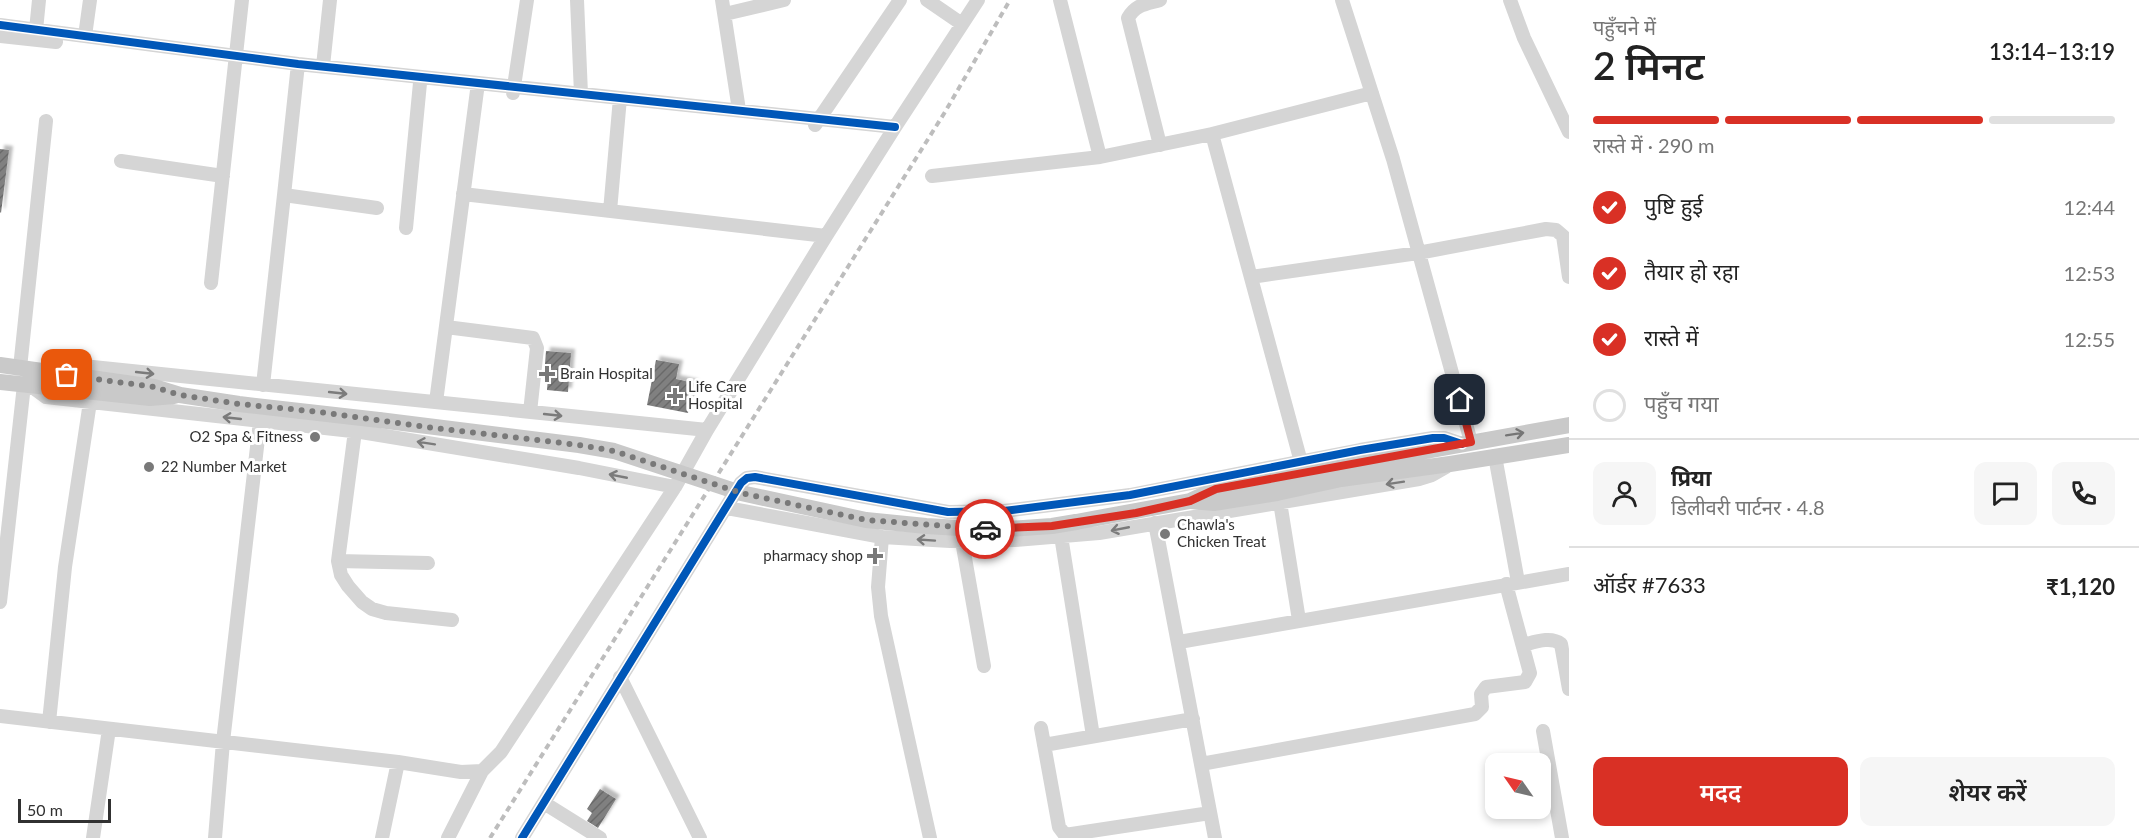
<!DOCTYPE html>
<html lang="hi">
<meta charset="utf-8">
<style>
body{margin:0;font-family:Lato,"Noto Sans Devanagari",sans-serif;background:#f6f6f6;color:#222;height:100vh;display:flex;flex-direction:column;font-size:22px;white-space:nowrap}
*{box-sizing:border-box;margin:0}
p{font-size:20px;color:#767676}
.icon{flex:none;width:33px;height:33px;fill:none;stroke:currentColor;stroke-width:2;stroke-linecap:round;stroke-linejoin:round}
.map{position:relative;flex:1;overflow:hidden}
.sheet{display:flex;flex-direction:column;background:#fff;width:570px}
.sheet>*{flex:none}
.needle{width:39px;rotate:304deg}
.buttons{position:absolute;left:1485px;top:753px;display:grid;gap:12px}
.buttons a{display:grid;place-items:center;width:66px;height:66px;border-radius:12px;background:#fff;box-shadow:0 3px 9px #0003;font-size:30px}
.scale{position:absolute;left:18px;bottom:15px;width:93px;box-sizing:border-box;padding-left:6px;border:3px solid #313131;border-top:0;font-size:16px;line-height:21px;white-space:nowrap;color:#313131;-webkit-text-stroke:4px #fff;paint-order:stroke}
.pin{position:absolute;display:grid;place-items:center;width:51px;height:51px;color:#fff;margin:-26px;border-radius:12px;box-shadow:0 3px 9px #0006}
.courier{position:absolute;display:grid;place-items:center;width:60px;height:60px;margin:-30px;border:4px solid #d93025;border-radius:50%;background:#fff;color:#222;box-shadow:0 2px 8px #0007}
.summary em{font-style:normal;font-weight:600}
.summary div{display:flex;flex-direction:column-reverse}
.summary{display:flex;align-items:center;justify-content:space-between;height:102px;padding:0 24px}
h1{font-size:39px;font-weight:600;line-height:45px}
.bar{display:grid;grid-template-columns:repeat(4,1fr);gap:9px 6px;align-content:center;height:72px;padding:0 24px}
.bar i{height:8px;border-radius:4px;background:#e0e0e0}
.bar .selected{background:#d93025}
.bar p{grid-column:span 4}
.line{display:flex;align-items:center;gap:15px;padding:0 24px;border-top:2px solid #e0e0e0}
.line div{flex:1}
.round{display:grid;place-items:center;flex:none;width:63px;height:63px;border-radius:12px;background:#f6f6f6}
ol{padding:0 24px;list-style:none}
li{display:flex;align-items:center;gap:18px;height:66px}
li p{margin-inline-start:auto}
li .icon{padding:6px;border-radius:50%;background:#d93025;color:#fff;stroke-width:4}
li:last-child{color:#767676}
li i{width:33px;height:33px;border:3px solid #e0e0e0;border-radius:50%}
.button{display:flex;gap:12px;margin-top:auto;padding:12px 24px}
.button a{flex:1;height:69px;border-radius:12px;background:#d93025;color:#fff;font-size:24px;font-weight:600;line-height:69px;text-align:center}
.button a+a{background:#f6f6f6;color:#222}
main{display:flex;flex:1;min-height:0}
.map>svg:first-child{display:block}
</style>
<main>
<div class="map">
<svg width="1569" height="838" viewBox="0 0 1569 838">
<defs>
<pattern id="building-hatch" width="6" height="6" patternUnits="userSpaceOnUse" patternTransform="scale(1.5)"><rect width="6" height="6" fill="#808080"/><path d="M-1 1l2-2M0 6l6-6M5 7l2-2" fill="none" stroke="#696969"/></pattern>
<filter id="shadow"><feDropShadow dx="4" dy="-4" stdDeviation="1.5" flood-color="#0004"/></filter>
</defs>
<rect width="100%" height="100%" fill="#fff"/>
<path fill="url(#building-hatch)" filter="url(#shadow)" d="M0,149L9,150L1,213L0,212Z
M546,351L571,353L568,392L547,390L549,364H545Z
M656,360L679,364L676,379L694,383L688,413L647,405Z
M600,789L616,799L598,828L587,821L592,813L587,809Z"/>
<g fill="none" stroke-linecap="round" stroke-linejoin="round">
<path stroke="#d5d5d5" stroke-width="14" d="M577,0L581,94
M722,0L739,110
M927,0L962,24
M1060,0L1100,157
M1342,0L1393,159L1471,442
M1510,0L1524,38L1569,132
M725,14L784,0
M0,25L298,64L895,127
M36,30L39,0
M0,36L56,42
M85,36L90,0
M298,64L284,195L377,208
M323,66L330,0
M513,93L527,0
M815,125L900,0
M1212,134L1301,462
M1160,145L1128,18C1136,4 1147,4 1160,0
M121,161L223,176
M932,176L1100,157L1212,134L1372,93
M463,194L826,236
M610,211L620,98
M406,228L420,83
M1251,277L1418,253L1546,229L1556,230L1563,236L1569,277
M211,283L242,0
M446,327L533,338L537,348L530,412
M20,368L46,121
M59,370L83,366L707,430
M263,385L284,195
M31,386L46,397L361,432L579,468L675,487
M436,402L478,83
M355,431L338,561L341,575L348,586L362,602L372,609L386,613L452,620
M1495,456L1518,582
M1280,502L1299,620
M727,508L882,537L950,541L1015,540L1099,533L1419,479L1432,475L1446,467
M1155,523L1215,838
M1061,536L1093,736
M882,537L878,587L881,616L930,838
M962,541L984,666
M338,561L428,563
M0,602L24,385
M1179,642L1569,574
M1523,645C1535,642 1551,636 1561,644L1569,689
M620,677L700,838
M0,716L398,762L461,772L482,771
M49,722L65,567L90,402
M1041,728L1059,827L1065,835L1210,813
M1543,731L1562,838
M1044,745L1193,719
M1201,764L1475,714L1482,707L1481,694L1486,687L1525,682L1530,673L1506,584
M544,803L600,838
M93,838L109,729
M215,838L223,742L260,421
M382,838L398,762
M448,838L482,771L501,752L675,487L707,430L826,236L895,127L978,0
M522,838L741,483L747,478L755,477L948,512L1004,511L1130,495L1360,450L1433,438H1444L1462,444"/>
<path stroke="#c9c9c9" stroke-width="16" d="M0,365L154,387L180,395L239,404L379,420
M0,382L150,398L174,396
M1191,501L1214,503L1277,493L1341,479L1450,464L1569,445
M1076,522L1190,501L1216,489L1227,487L1569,425"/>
<path stroke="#bdbdbd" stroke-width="4" stroke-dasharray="6 4.5" stroke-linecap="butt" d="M490,838L945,112L1010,0"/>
<path stroke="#c9c9c9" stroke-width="16" d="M379,420L579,445L614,451L741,493L866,520L926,526L994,530L1052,526L1076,522"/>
<g stroke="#fff" stroke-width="11">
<path id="cycleway" d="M0,25L298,64L895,127
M522,838L741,483L747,478L755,477L948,512L1004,511L1130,495L1360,450L1433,438H1444L1462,444"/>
</g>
<use href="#cycleway" stroke="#0057b8" stroke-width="8"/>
</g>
<defs><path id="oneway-shaft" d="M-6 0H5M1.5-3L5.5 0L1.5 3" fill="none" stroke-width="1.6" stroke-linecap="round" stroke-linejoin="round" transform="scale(1.5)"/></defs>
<g stroke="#7b7b7b">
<use href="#oneway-shaft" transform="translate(145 373) rotate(6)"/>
<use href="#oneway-shaft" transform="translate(338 393) rotate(6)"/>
<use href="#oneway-shaft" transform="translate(553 415) rotate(6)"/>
<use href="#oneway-shaft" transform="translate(232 418) rotate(-174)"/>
<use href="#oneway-shaft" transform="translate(426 443) rotate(-171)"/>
<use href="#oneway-shaft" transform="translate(618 476) rotate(-169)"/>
<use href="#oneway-shaft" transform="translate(1395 483) rotate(171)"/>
<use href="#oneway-shaft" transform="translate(1120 529) rotate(169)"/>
<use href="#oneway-shaft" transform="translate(926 540) rotate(-176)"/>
</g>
<use stroke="#757575" href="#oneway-shaft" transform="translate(1515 434) rotate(-9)"/>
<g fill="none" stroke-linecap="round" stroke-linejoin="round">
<path stroke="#797979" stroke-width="6" stroke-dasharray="0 10.8" d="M67,375L154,387L180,395L239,404L320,412L426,427L579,445L614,451L741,493L866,520L985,529"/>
<path stroke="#d93025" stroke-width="8" d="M985,529L1052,526L1136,513L1190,501L1216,489L1471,442L1460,400"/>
</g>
<g fill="#797979" stroke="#fff" stroke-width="2">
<path d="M544 365h6v6h6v6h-6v6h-6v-6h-6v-6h6z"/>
<path d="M672 387h6v6h6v6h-6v6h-6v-6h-6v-6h6z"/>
<circle cx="315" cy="437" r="6"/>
<circle cx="149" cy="467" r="6"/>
<circle cx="1165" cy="534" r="6"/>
<path d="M872 547h6v6h6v6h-6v6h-6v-6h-6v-6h6z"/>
</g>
<g text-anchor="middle" stroke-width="6" stroke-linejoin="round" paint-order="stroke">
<g font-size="15" fill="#313131" stroke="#fff" text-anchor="start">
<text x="560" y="379">Brain Hospital</text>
<text x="688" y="392">Life Care<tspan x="688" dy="17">Hospital</tspan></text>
<text x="303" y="442" text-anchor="end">O2 Spa &amp; Fitness</text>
<text x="161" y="472">22 Number Market</text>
<text x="1177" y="530">Chawla's<tspan x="1177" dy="17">Chicken Treat</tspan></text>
<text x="863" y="561" text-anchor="end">pharmacy shop</text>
</g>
</g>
</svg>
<div class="buttons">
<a><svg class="needle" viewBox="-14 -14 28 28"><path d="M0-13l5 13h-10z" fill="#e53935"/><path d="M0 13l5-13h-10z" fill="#767676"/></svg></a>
</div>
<div class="scale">50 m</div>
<div class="pin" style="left:67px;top:375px;background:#ea580c"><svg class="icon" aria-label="bag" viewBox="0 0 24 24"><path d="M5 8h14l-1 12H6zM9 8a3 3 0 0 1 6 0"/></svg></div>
<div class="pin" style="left:1460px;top:400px;background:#1f2937"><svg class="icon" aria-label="home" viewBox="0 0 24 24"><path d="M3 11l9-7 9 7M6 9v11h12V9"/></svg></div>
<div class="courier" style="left:985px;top:529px"><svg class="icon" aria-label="car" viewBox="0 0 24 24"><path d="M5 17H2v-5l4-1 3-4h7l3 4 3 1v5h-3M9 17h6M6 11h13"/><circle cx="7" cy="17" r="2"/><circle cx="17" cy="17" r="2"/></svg></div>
</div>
<section class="sheet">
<div class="summary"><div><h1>2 मिनट</h1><p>पहुँचने में</p></div><em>13:14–13:19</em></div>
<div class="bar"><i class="selected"></i><i class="selected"></i><i class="selected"></i><i></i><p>रास्ते में · 290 m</p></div>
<ol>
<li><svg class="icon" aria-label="check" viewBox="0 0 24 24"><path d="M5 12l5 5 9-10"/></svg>पुष्टि हुई<p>12:44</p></li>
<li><svg class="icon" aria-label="check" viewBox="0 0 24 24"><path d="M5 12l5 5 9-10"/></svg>तैयार हो रहा<p>12:53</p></li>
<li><svg class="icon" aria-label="check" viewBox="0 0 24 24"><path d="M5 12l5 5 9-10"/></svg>रास्ते में<p>12:55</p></li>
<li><i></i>पहुँच गया</li>
</ol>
<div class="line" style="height:108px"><a class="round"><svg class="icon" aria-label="person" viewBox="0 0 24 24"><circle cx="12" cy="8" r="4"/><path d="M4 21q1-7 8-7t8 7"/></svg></a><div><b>प्रिया</b><p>डिलीवरी पार्टनर · 4.8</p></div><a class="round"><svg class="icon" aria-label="chat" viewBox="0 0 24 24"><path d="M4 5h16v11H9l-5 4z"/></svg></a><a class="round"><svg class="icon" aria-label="phone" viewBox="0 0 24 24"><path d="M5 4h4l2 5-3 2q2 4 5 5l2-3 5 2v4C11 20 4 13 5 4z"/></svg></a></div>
<div class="line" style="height:78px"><div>ऑर्डर #7633</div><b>₹1,120</b></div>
<div class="button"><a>मदद</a><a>शेयर करें</a></div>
</section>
</main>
